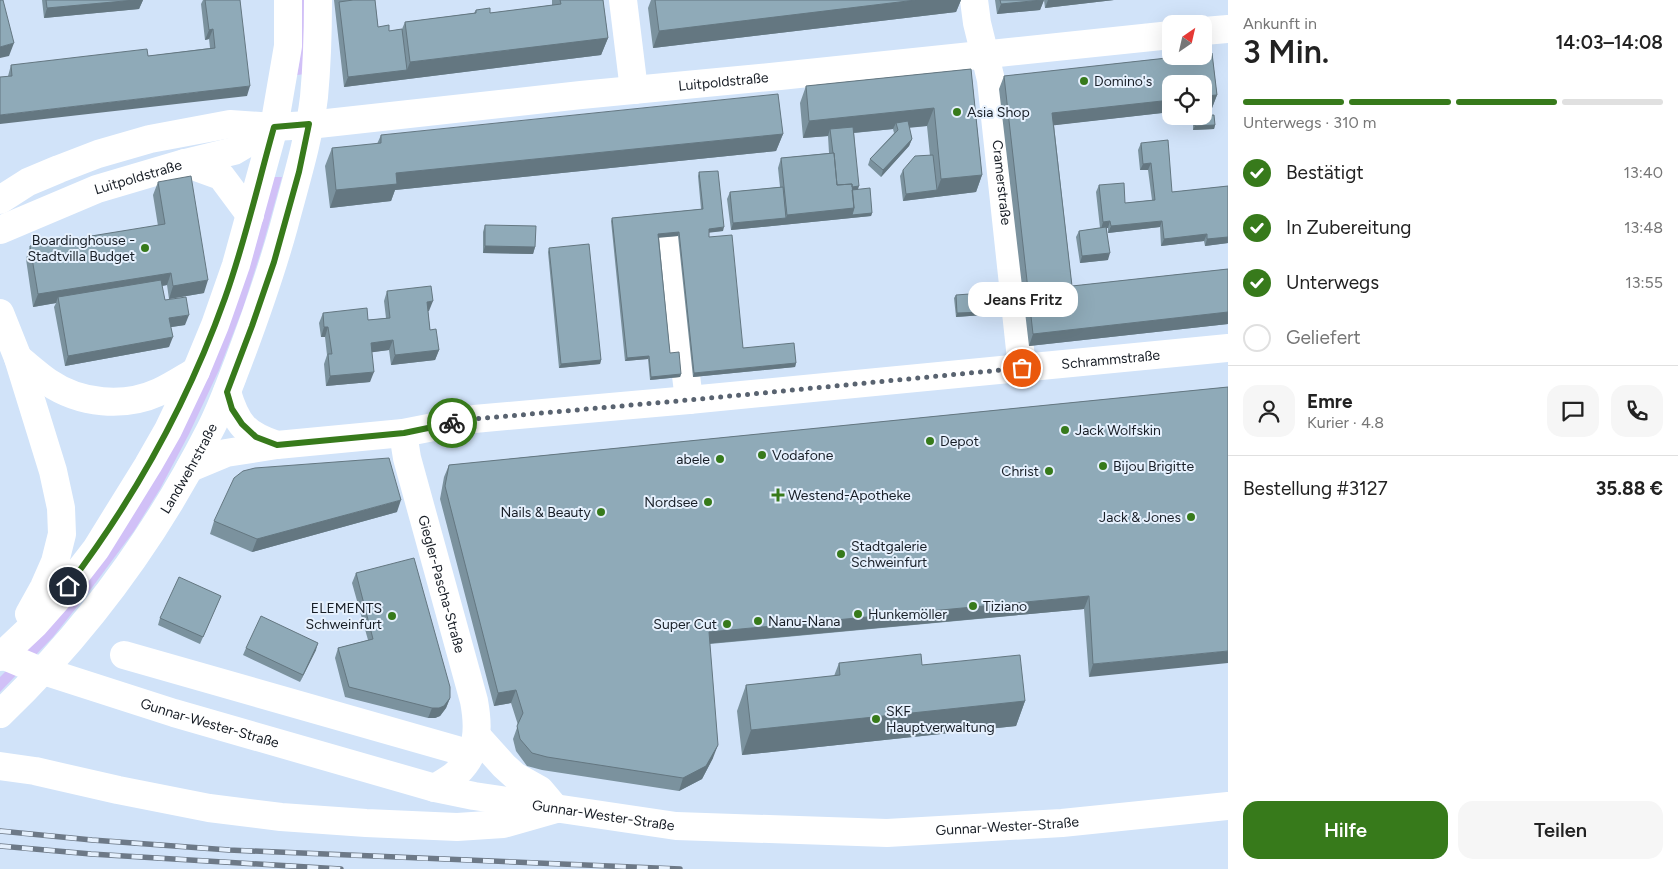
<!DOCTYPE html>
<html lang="de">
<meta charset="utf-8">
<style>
body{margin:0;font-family:Figtree,sans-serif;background:#f6f6f6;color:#222;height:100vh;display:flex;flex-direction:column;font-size:19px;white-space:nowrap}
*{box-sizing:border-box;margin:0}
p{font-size:16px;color:#767676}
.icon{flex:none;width:28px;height:28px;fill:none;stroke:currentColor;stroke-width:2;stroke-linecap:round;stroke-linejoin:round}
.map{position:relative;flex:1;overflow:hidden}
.panel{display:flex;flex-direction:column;background:#fff;width:450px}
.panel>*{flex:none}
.needle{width:32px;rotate:34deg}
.fabs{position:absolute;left:1162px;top:15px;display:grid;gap:10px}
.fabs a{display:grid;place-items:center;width:50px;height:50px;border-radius:10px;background:#fff;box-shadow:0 5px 20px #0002;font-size:25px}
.pin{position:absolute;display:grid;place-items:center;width:42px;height:42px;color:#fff;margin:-21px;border:2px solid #fff;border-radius:50%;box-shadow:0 1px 5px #0007}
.courier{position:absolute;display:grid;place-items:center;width:50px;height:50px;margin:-25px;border:4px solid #377a1b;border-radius:50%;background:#fff;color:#222;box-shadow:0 1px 6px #0007}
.bubble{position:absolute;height:35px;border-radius:15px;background:#fff;box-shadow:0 5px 20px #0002;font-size:16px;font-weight:600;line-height:35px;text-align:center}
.summary em{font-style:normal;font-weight:600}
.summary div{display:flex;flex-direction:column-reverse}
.summary{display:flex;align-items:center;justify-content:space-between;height:85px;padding:0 15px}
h1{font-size:32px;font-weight:600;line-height:38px}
.bar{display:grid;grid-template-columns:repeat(4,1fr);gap:8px 5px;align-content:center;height:60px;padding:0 15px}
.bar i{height:6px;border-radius:4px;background:#e0e0e0}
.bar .active{background:#377a1b}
.bar p{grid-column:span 4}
.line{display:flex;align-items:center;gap:12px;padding:0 15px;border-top:1px solid #e0e0e0}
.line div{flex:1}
.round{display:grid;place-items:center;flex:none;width:52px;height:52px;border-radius:15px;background:#f6f6f6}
ol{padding:0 15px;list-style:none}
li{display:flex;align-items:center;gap:15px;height:55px}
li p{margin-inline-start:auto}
li .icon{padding:5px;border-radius:50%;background:#377a1b;color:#fff;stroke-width:4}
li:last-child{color:#767676}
li i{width:28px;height:28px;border:2px solid #e0e0e0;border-radius:50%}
.primary-button{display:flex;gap:10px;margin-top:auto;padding:10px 15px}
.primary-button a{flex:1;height:58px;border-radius:15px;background:#377a1b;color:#fff;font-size:20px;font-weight:600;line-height:58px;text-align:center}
.primary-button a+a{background:#f6f6f6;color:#222}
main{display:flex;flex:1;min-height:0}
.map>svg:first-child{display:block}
</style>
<main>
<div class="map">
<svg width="1228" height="869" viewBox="0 0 1228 869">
<rect width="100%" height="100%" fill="#d1e3f9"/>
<path fill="#d1c0f7" d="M302,0H307L305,74L297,75L300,58Z
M274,177H282L263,245L243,308L219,370L189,434L160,489L134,531L88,593L53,637L0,692V677L45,632L249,269Z"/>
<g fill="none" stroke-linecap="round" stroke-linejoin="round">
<g stroke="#fff" stroke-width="28">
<path d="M623,0L634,90"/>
<path id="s1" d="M974,0L977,23L991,80L1022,368"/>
<path d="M1204,31L1228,29"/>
<path d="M185,163L221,176L250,215"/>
<path id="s2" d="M0,200L28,182L59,169L98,154L150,139L230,124L274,127L309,125L581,95L780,76L1171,35"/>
<path id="s3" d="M0,230L97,189L185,163L234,151L274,127"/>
<path d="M670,244L689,400"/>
<path d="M227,392C237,425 245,434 277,445"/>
<path id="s4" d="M403,433L407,458L474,701C479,728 479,752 457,773C451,779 442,783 435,788"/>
<path id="s5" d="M190,468L226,453L277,445L403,433L474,419L689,400L1228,348"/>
<path id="s6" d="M0,654L31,667L174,713L435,788L474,796L676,826L887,833L1062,823L1228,806"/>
<path d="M124,655L471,754"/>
<path d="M477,736L504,766L515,776L540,790L556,809"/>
</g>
<g stroke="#fff" stroke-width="28">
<path d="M0,313L18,358L53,471L61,508L62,534L55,562L44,587L29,614"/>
<path d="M18,358C28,366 38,375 48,382C80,404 124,408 159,392C172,386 184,378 196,371"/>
<path d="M0,657L35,624L58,598L96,549L148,465L168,430L196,371L215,325L236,265L274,127L288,46V0"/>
<path id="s7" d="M0,714C86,632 156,536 210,430C221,409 229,386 238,363C255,318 271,273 284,226C295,184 309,140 314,97C317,65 318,32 318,0"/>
<path d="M0,766L35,771L118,790L209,808L281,817L366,823L457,827L503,824L556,809"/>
</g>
<g stroke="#6d7987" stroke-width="5.5">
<path id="rail" d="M0,831L92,840L229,850L680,869
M0,846L91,854L341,869"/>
</g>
<use href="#rail" stroke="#e5f0fd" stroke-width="4" stroke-dasharray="11" stroke-linecap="butt"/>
</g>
<path fill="#7b929e" d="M42,0H143L139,9L44,18Z
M203,0H240L247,96L8,76L11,65L148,56L210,48L209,39L205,40L201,4Z
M334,0H375L378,27L389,31L402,29L405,22L474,13L476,10L490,13L552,5V0H603L608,38L601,55L344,87Z
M651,0H961L956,12L653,48L648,8Z
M995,0H1044L1040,10L997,14Z
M1044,0H1114L1045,8Z
M1212,53L1217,95L1212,108H1204V84H1171V112L1054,125L1072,286L1228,269V324L1029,346L999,89L1004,76L1185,56H1204V54Z
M971,69L982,175L976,192L903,201L900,176L903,170L930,156L927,126L909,127L912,139L909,146L881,177L868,165L870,159L894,133L893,129L854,133L858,189L872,213L871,216L731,230L727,199L730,192L780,187L778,168L781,158L829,153L828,136L803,138L800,103L806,86Z
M1194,116L1215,125L1214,129L1193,130V120Z
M783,134L776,151L395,190L391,201L330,208L325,166L332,148L377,144L381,135Z
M1141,143L1172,192L1228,186V243L1205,246L1204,241L1161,246L1160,227L1108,233V228H1107L1108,260L1080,263L1076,237L1079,231L1100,228L1096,192L1099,185L1125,203L1152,200L1148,170H1140L1138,150Z
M699,172L723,231L709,232V237L743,348L796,363L795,367L693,377L678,236L659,237L670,353L681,374L680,377L650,380L648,359L625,361L611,221L612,218L701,209L698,176Z
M158,182L204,293L169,299L167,285L162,286L165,300L185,325L171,327L169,347L65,366L54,307L56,303L33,307L26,259L30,246L158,226L153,195Z
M485,225L535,247L533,254L483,253V232Z
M549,248L601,360L600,364L559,368L548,252Z
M387,291L429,311H428L430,330L439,350L435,360L391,365L389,350L372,352L370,382L326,386L324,364L327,355L325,337H321L319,323L323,313L368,320L386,318L384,301Z
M956,295L983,315L956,317L954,298Z
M1228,387L1089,677L1084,609L710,644L713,758L702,779L679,791L542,770L527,766L516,751L513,739L518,725L511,703L494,706L440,499L444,477L449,465Z
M397,512L252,552L210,534L214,521Z
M356,573L450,698L446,708L440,716L435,718H428L345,697L335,658L338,648L368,640L352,583Z
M221,596L200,644L158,625L160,618Z
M246,648L316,650L300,682L243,655Z
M839,663L922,665L1025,701L1016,726L742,755L737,711L746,685L834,676Z"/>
<path fill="#647781" d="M135,0H143L139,9L44,18L47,8Z
M916,0H961L956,12L653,48L659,31Z
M1044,0L1040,10L997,14L1001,4Z
M1048,0H1114L1045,8Z
M213,29L209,39L205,40L209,30Z
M608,38L601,55L344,87L348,77L407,70L410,62Z
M14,43L9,56L0,58V47Z
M250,86L247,96L0,124V115Z
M1217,95L1212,108H1204V96Z
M1171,100V112L1048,126L1052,113Z
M934,108L927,126L898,129L896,123L893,129L831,135L830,129L828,136L803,138L809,121Z
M1215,125L1214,129L1193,130L1195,126Z
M783,134L776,151L395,190L391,201L330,208L336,190L396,173Z
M912,139L909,146L881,177L883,170Z
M1151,163L1148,170H1140L1143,164Z
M982,175L976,192L903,201L906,194L937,190L941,179Z
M859,186L857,193L836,189Z
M854,208L872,213L871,216L731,230L733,223L786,218L787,215Z
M1110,221L1108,228L1101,229L1103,222Z
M1162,221L1160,227L1108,233L1111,226Z
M724,227L723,231L707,233L709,229Z
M679,232L678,236L657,238L658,234Z
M1207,234L1204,241L1161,246L1164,239Z
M1228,237V243L1205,246L1207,239Z
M485,246L535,247L533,254L483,253Z
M1110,253L1108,260L1080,263L1082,256Z
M171,273L167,285L59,303L58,297L56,303L33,307L38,294Z
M208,280L204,293L169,299L173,286Z
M433,301L429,311L423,312L427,302Z
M985,312L983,315L956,317L957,313Z
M1228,312V324L1029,346L1033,334Z
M189,315L185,325L165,328L169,318Z
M324,327H328L325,337H321Z
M173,337L169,347L65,366L68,356Z
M393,340L389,350L367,353L371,343Z
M439,350L435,360L391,365L395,355Z
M649,356L648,359L625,361L627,358Z
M601,360L600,364L559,368L561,364Z
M796,363L795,367L693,377L694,373Z
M374,372L370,382L326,386L330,376Z
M681,374L680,377L650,380L651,377Z
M401,500L397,512L252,552L257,539Z
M1089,596L1084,609L704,644L709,632Z
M318,643L316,650L300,682L303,675Z
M1228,651V663L1089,677L1093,664Z
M516,690L511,703L494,706L498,693Z
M450,698L446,708L440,716L435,718H428L432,708Z
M1025,701L1016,726L742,755L751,730Z
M718,745L713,758L702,779L679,791L683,778Z"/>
<path fill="#8faab8" stroke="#647781" d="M0,0H3L14,43L0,47Z
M46,0H135L47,8Z
M205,0H240L250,86L0,115V77L12,76L11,65L147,49L148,56L215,48L213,29L209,30Z
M353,0H375L378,27L389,25V31L402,29L407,70L348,77L339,2Z
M560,0H603L608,38L410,62L405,22L476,13V10L490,8V13L561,4Z
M655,0H916L659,31Z
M1000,0H1042L1001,4Z
M1212,53L1217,95L1204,96V84H1171V100L1052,113L1072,286L1228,269V312L1033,334L1004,76L1185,56H1204V54Z
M971,69L982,175L941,179L934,108L809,121L806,86Z
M778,94L783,134L396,173L397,184L336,190L332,148L381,143V135Z
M1214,115L1215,125L1195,126L1194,116Z
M908,121L912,139L883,170L870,159L898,130L896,123Z
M853,127L859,186L852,187V184L837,185L834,153H833L830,129Z
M1168,140L1172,192L1228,186V237L1207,239V234L1164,239L1162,221L1111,226L1110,221L1103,222L1099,185L1124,183L1125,203L1155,200L1151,163L1143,164L1141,143Z
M834,153L837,185L852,184L854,208L787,215L781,158Z
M933,155L937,190L906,194L903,170L915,156Z
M718,171L724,227L709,229V237L732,235L743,348L794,343L796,363L694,373L679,232L658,234L670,353L679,352L681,374L651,377L649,356L627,358L612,218L703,209L699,172Z
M191,176L208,280L173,286L171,273L38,294L30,246L165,224L158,182Z
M783,187L786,218L733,223L730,192Z
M870,188L872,213L852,215L854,208L852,190Z
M485,225L536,226L535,247L485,246Z
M1106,227L1110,253L1082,256L1079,231Z
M589,244L601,360L561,364L549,248Z
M161,280L165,300L186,297L189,315L169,318L173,337L68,356L58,297Z
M431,286L433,301L427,302L430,330L436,329L439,350L395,355L393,340L371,343L374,372L330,376L328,354H332L328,327H324L323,313L367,308L368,320L390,318L387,291Z
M983,293L985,312L957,313L956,295Z
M1228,387V651L1093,664L1089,596L709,632L718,745L706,766L683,778L547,757L532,753L520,739L517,726L523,713L516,690L498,693L445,486L449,465Z
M389,458L401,500L257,539L214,521L234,478L243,471L255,468Z
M414,558L450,687V698L444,706L439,708H432L349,687L338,648L373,639L356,573Z
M179,577L221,596L203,637L160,618Z
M261,616L318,643L303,675L246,648Z
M921,654L922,665L1020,655L1025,701L751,730L746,685L840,675L839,663Z"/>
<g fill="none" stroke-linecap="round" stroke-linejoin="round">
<path stroke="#596370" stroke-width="5" stroke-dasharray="0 9" d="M452,423L474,419L689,400L1022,368"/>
<path stroke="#377a1b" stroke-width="6" d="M68,586C135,498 188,402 225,298C245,242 258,184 274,127L309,124L299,172L274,262L252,326L227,392L232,409L242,424L256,437L277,445L404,433L452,423"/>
</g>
<g fill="#377a1b" stroke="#e5f0fd" stroke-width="2">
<circle cx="1084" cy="81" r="5"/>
<circle cx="957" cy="112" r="5"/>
<circle cx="145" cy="248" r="5"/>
<circle cx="1065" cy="430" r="5"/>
<circle cx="930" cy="441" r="5"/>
<circle cx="762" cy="455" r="5"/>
<circle cx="720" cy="459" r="5"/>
<circle cx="1103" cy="466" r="5"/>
<circle cx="1049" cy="471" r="5"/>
<path d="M775.5 487.5h5v5h5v5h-5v5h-5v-5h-5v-5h5z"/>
<circle cx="708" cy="502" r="5"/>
<circle cx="601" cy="512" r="5"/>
<circle cx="1191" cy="517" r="5"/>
<circle cx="841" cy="554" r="5"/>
<circle cx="973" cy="606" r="5"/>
<circle cx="858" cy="614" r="5"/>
<circle cx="392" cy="616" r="5"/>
<circle cx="758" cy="621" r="5"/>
<circle cx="727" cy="624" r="5"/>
<circle cx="876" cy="719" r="5"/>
</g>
<g text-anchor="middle" stroke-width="4" stroke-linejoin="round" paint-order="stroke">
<g font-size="14" fill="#181e26" stroke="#e5f0fd">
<text dy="5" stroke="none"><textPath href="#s2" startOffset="740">Luitpoldstraße</textPath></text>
<text dy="5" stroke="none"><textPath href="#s3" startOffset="148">Luitpoldstraße</textPath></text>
<text dy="5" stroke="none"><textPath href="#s1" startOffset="185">Cramerstraße</textPath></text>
<text dy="5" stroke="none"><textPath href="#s5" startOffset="929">Schrammstraße</textPath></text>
<text dy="5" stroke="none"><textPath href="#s7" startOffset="311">Landwehrstraße</textPath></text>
<text dy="5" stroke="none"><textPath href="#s4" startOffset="156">Giegler-Pascha-Straße</textPath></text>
<text dy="5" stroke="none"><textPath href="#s6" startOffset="221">Gunnar-Wester-Straße</textPath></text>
<text dy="5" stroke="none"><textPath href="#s6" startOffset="626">Gunnar-Wester-Straße</textPath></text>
<text dy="5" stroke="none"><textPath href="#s6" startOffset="1031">Gunnar-Wester-Straße</textPath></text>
</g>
<g font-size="14" fill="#181e26" stroke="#e5f0fd" text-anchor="start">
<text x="1094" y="86">Domino's</text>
<text x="967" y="117">Asia Shop</text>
<text x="135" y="245" text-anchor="end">Boardinghouse -<tspan x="135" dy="16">Stadtvilla Budget</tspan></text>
<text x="1075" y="435">Jack Wolfskin</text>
<text x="940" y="446">Depot</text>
<text x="772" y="460">Vodafone</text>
<text x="710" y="464" text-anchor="end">abele</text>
<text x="1113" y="471">Bijou Brigitte</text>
<text x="1039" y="476" text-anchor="end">Christ</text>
<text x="788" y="500">Westend-Apotheke</text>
<text x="698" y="507" text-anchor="end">Nordsee</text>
<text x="591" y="517" text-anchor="end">Nails &amp; Beauty</text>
<text x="1181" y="522" text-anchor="end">Jack &amp; Jones</text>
<text x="851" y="551">Stadtgalerie<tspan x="851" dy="16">Schweinfurt</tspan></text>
<text x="983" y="611">Tiziano</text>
<text x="382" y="613" text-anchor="end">ELEMENTS<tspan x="382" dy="16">Schweinfurt</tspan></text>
<text x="868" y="619">Hunkemöller</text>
<text x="768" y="626">Nanu-Nana</text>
<text x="717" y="629" text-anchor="end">Super Cut</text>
<text x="886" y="716">SKF<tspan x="886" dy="16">Hauptverwaltung</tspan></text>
</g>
</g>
</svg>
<div class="fabs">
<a><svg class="needle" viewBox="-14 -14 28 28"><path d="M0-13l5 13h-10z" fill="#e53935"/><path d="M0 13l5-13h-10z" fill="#767676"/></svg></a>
<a><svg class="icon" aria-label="locate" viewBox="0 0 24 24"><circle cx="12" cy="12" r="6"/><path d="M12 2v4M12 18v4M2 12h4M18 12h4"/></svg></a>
</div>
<div class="pin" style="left:1022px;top:368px;background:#ea580c"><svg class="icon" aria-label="bag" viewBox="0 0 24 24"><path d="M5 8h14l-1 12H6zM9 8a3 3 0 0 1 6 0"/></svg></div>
<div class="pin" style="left:68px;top:586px;background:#1f2937"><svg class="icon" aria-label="home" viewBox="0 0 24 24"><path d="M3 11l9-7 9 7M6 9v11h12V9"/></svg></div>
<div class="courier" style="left:452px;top:423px"><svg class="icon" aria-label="bike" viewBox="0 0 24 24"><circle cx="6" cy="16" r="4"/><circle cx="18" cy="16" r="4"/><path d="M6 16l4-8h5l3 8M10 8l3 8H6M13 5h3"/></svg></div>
<div class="bubble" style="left:968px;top:282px;width:110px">Jeans Fritz</div>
</div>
<section class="panel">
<div class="summary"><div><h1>3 Min.</h1><p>Ankunft in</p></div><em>14:03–14:08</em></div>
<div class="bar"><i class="active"></i><i class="active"></i><i class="active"></i><i></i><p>Unterwegs · 310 m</p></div>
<ol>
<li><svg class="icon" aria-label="check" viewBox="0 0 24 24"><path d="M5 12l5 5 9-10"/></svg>Bestätigt<p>13:40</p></li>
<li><svg class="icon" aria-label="check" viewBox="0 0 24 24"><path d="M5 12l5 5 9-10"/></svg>In Zubereitung<p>13:48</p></li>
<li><svg class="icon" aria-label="check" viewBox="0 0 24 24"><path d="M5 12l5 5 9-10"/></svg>Unterwegs<p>13:55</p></li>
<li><i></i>Geliefert</li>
</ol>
<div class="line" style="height:90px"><a class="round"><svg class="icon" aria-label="person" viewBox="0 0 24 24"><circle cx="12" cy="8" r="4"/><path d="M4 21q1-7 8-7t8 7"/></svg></a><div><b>Emre</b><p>Kurier · 4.8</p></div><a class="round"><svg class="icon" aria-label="chat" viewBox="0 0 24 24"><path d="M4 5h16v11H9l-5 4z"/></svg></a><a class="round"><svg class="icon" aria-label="phone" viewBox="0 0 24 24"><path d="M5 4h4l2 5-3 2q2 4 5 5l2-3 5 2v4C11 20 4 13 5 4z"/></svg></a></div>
<div class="line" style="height:65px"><div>Bestellung #3127</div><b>35.88 €</b></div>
<div class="primary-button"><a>Hilfe</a><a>Teilen</a></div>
</section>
</main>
